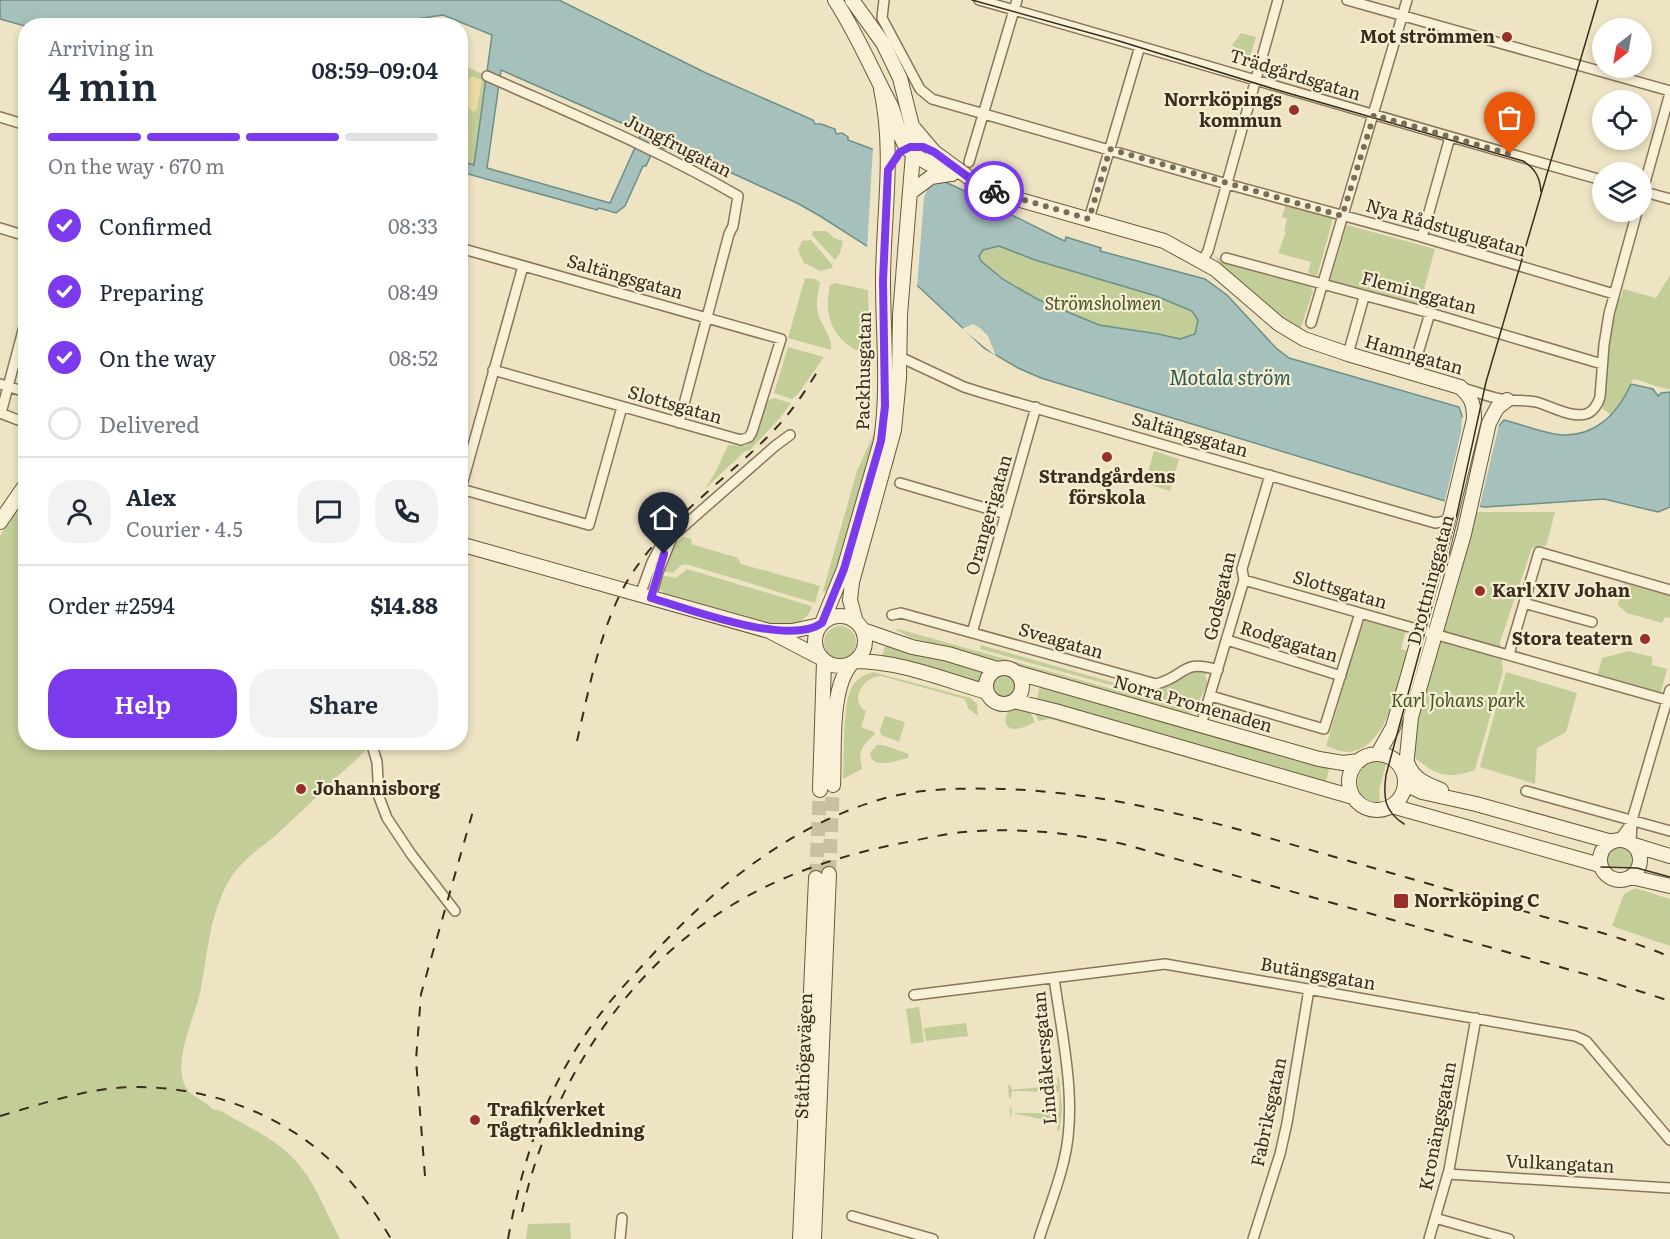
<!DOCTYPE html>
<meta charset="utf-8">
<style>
body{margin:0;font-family:Literata,serif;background:#f2f2f3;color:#1f2937;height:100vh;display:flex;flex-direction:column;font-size:22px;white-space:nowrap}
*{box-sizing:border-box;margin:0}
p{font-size:20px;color:#747a83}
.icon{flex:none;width:33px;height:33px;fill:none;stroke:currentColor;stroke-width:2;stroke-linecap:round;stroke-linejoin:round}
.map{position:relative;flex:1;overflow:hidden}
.details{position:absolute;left:18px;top:18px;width:450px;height:732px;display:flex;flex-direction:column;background:#fff;border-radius:24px;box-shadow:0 3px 9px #0003}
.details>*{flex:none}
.needle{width:39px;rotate:211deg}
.buttons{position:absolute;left:1592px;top:18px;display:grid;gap:12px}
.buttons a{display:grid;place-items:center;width:60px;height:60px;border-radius:50%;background:#fff;box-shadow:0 3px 9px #0003;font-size:30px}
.pin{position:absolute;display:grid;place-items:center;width:51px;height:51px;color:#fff;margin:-62px -26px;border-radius:50% 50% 50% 0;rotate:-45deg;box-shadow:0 0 6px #0007}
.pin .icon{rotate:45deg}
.courier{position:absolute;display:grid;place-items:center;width:60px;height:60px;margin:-30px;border:4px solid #7c3aed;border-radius:50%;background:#fff;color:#222;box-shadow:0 2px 8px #0007}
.head em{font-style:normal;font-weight:600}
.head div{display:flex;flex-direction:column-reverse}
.head{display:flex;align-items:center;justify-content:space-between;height:102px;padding:0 30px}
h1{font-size:39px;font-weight:600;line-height:45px}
.bar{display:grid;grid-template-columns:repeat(4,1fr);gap:9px 6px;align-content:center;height:72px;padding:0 30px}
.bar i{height:8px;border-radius:4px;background:#e0e1e3}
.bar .on{background:#7c3aed}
.bar p{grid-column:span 4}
.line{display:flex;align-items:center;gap:15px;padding:0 30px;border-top:2px solid #e0e1e3}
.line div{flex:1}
.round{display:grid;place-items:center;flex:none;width:63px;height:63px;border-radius:24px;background:#f2f2f3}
ol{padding:0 30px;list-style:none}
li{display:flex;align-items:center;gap:18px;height:66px}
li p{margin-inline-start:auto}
li .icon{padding:6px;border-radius:50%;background:#7c3aed;color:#fff;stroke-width:4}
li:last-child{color:#747a83}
li i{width:33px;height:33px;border:3px solid #e0e1e3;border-radius:50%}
.action{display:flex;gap:12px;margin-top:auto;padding:12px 30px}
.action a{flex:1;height:69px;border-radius:24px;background:#7c3aed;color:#fff;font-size:24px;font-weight:600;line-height:69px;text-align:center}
.action a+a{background:#f2f2f3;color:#1f2937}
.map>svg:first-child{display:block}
</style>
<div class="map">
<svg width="1670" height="1239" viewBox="0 0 1670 1239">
<rect width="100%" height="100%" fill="#eee4c4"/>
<path fill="#c3cd97" d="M1241,33L1256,37L1247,66L1232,45Z
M460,64L487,76L474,165L461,161Z
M1285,206L1333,219L1317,276L1308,273L1311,262L1278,253L1286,232L1284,231L1287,219L1282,217Z
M1347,225L1435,249L1421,300L1424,301L1422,306L1330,281Z
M813,231H826L834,238L843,241L840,253L835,260L812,235Z
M811,240L833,266L832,268L820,271L804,263L798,250L802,241Z
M999,246L1035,260L1156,296L1193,311L1198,320L1195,334L1180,339L1158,334L1098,325L1039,300L1004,280L981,261L978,256L982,250Z
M1214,255L1224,262L1310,287L1313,291L1301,328L1306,333L1284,321L1221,265Z
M1670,275V389C1658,389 1646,381 1633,379L1625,397L1612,416L1602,408L1606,386L1610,335L1619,298H1621L1623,289L1656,298Z
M805,278L815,279L820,282C819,290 816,300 817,308C818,323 833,335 831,350L788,338Z
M836,283L868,290L870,353C861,353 855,350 848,345C828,330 825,308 830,285Z
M788,347L824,357L798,394L792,399L774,393Z
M880,363L881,401L876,441L832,593L823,591L857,471L876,429L879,389L877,365Z
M774,398L791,403L779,419L750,450L744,452L705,489L715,473L728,445L745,446L753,440L766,404L769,400Z
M1154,451L1179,459L1170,491L1145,483Z
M25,495L26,742L367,743L368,746C361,757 349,766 339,775C318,795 297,816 276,835C259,849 242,860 230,879C209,914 208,954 200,993C194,1019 170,1067 188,1090C194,1098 206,1101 212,1109L221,1111C244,1125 272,1137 291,1156C314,1178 325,1211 340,1239H0V536Z
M1475,512H1555L1546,546L1532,548L1500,642L1503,671L1475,770C1449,780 1435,775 1414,757L1412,736Z
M684,537L692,539L691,544L738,558L741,564L820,586L815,603L686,564L681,565L673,573L662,571C667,560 671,541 684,537Z
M687,569L808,605L812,607L808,615L799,622L800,626C756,628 707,607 666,595L658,588L660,575L676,578Z
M1624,583L1670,596V618L1665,617L1662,623L1627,613L1618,605Z
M1370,619L1406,630L1401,649L1407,651C1398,682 1389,748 1349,752C1342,752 1334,749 1326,746L1343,689L1345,676L1359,632L1365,621Z
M824 642a16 16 0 1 1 32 0a16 16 0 1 1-32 0Z
M898,629L1191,711L1190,714H1181L909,637L896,630Z
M886,642L987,670L982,678L981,688L881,660Z
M981,645L1140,690L1142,686C1174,694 1180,665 1207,673L1205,676L1208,683L1196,707L1194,708L980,649Z
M1629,651L1652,657V665L1667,669L1660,696L1597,677L1602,658Z
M873,672L970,698L977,704L978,716L968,708L965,699L881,676C864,676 848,701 866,711L861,727L874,732L875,734C861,748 858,749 862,769L843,779C844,759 843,704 851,689C855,680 863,675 873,672Z
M1506,672L1577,693L1566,732L1537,748L1535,784L1480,767Z
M991 685a13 13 0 1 1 26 0a13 13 0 1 1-26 0Z
M1040,685L1330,766L1325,785L1036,703Z
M1013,707L1030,711L1035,722C1029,725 1021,729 1015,729C1000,728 1005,712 1013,707Z
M1035,712L1276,777L1271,782L1050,719L1038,721Z
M885,716L905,722L899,742L881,735L880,730Z
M877,745H883L909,754L908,758C897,760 872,771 870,753Z
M1375,760H1381L1386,764L1379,790L1380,802C1359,802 1352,784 1362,767Z
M1622,845L1626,847L1634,854L1633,867L1607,866C1604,854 1610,846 1622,845Z
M1635,888L1670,899V946L1612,926L1624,894Z
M919,1007L924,1042L911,1044L906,1009Z
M966,1023L968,1036L926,1041L924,1028Z
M1057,1077H1059L1062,1107L1060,1130H1057L1058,1123L1012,1113L1010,1118V1107H1011L1012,1113H1059V1092L1012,1091L1011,1098H1009L1008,1085H1010L1012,1090L1058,1085Z
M570,1223L571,1239H526L528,1224Z"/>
<path fill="#eadba1" d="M472,76L482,80L477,109L473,112L460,98L461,88Z"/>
<path fill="#a6c1bb" stroke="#6c9089" stroke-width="1.5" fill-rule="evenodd" d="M0,0H559L706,73L813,120L815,124H821L835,129L836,134L842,133L848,137V140L872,149L954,186L1058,238L1065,241L1066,237L1101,248L1100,251L1205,279L1227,295L1276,348L1289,358L1459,407L1463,419L1498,427L1504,420C1520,424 1538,431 1554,434C1593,440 1617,415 1631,384L1653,389L1658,396L1661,393L1670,392V507L1658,512L1604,499L1485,507L1445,501L1041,378L1018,368L984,348L920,288L867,246L820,216L797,203L697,157L655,146L646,166H643L625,206L616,213L599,208L597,210L461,172V161L474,165L492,35L443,15L403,21L400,22V26H25L0,19ZM501,70L642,132L610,203L487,168ZM999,246L1035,260L1156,296L1192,311L1198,320L1195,334L1180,339L1158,334L1099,325L1039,300L1004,280L981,261L979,256L983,250Z"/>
<path fill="#eee4c4" d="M873,147L941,178L928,188L924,198L917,287L867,250Z
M973,324L980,328L988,336L996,356L962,329Z
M1462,417L1499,425L1479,509L1444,504L1461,432Z"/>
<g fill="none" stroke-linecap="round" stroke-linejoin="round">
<path stroke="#cabfa3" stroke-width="14" stroke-dasharray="14 7" stroke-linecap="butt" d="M829,874L833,785
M816,878L820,790"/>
<g stroke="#89765a" stroke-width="12">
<path id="street" d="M884,0L882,18L920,89L932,99L1227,184L1415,235L1614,294
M979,0C1187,59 1394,122 1602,180
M1347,0L1670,91
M487,76C572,114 658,149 738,196L733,226L729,234L679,423
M0,117L26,125
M969,162L1017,0
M1641,191L1670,199
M1641,197L1670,93
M1089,219L1140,46
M0,228L26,236
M1422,237L1450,137
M460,248L781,339L752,432L749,437L741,440L493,370
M1226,258L1430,313L1602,364
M1202,261L1208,251L1278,0
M1311,323L1407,0
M1348,354L1364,297
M900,357L964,387L983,393L1435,523L1446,521L1451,517
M1412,373L1430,313
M0,384L26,392
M1463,388C1477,392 1493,399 1508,400C1517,401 1526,400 1536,402C1551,406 1570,418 1586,414C1593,412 1598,404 1600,397L1604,345L1609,314L1637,212
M0,413L26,423
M1,413L26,319
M900,483L1006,514
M461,489L589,525L622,407
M460,492L523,266
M1244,580L1670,701
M640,595L652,562L660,547L775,446L790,435
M651,598L658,572L671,540
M1524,603L1592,622
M892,615L901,613L1156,684C1186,677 1181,658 1218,670
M972,633L1036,407
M1227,640L1341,676
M1509,654L1539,552L1670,590
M1211,696L1324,729L1360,613
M1201,725L1244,580L1242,569L1270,475
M371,742L377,762L379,797L387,818L411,854L455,911
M1526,791L1670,831
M1619,840L1630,825
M1631,844L1632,820L1670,690
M914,995L1165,964L1575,1036L1586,1041L1670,1140
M1448,1174L1670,1188
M852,1216L933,1239
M1435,1218L1509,1239
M620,1239L622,1218
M1039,1239C1047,1213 1058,1187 1064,1160C1078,1103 1062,1036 1054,978
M1253,1239L1280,1154L1287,1123L1309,989
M1429,1239L1449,1170L1476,1018"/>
</g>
<g stroke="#6b573d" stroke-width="16">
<path id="secondary" d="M835,0C857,34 872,70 891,106C897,120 898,137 908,149C918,160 938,168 952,174
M852,0L883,43L900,78L912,126L913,154L900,315L899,378L894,430L852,582L850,600L856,622
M912,126L934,152L979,185L1010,197L1164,241L1215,269L1279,324L1304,339L1348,354L1460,387C1472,397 1474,405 1474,419L1436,576L1408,676L1393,727L1378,754
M911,192L931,177L950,174
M0,522L26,484
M460,544L769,631L821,658
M815 641a25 25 0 1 1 50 0a25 25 0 1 1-50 0Z
M822,623L844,569L881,441C889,388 883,334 883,281C883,216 895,154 881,89
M863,630L912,647L948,654L997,669
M772,631H792L820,625
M855,661C900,661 945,680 987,692
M986 686a18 18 0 1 1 36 0a18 18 0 1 1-36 0Z
M1018,673L1319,759L1343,763L1359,761
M1014,701L1055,711L1353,797
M1349 782a28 28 0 1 1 56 0a28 28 0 1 1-56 0Z
M1407,762C1412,778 1425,784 1441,790
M1405,777L1411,717L1464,534L1489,423L1497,408L1507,400
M1405,782L1409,786L1422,792L1476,804L1612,842
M833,785C835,751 829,688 852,663
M820,790L824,661
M1392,806L1600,865
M1600 860a20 20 0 1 1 40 0a20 20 0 1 1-40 0Z
M1634,845L1670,856
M1631,877L1670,886
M800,1239L816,878
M814,1239L829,874"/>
</g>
<use href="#street" stroke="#f9f1d7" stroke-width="9"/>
<use href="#secondary" stroke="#f9f1d7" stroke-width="14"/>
<path stroke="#392d1e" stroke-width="1.5" d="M972,0L1119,41L1274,89L1523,161C1536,169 1540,178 1541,192
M1404,824C1384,811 1383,797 1386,775L1457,514L1486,382L1598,0
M1601,867L1637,868L1670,877"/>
<path stroke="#392d1e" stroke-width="2" stroke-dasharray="10 10" stroke-linecap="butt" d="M577,741C590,685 602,616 635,569C673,514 731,476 776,428C793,410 806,390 819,369
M0,1116C38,1105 76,1092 115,1088C185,1082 261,1104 316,1148C347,1173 371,1205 391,1239
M425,1176L416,1060L421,994L475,804
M522,1212C548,1091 624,970 732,905C783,874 839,856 897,844C919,840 942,834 964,832C1014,827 1074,833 1123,844L1592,976L1670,1001
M508,1239C523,1157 547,1084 598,1017C615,994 635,974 654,953C717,885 792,825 882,799C921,788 961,788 1002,789C1133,793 1252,834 1377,869C1434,885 1491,902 1548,918C1589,929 1631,940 1670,957"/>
</g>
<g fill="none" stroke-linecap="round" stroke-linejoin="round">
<path stroke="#786d58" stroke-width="6" stroke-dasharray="0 10.8" d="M994,191L1089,219L1110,149L1342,216L1374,115L1510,154"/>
<path stroke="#7c3aed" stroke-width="8" d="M664,554L651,598C689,609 789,647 822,623L844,569L881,441L885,406L883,281L888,170L900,152L910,147H923L934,152L979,185L994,191"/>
</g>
<g fill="#98302a" stroke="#f6eed3" stroke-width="2">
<circle cx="1507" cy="37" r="6"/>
<circle cx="1294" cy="110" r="6"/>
<circle cx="1107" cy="457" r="6"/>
<circle cx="1480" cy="591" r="6"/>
<circle cx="1645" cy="639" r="6"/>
<circle cx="301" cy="789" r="6"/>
<rect x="1393" y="893" width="16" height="16" rx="3"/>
<circle cx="475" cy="1120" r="6"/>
</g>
<g text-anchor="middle" stroke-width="4.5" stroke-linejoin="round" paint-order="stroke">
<g font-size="18" font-weight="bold" fill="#392d1e" stroke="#f6eed3" text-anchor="start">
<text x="1495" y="43" text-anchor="end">Mot strömmen</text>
<text x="1282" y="106" text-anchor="end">Norrköpings<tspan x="1282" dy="21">kommun</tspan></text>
<text x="1107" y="483" text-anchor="middle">Strandgårdens<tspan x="1107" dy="21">förskola</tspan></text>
<text x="1492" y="597">Karl XIV Johan</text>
<text x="1633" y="645" text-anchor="end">Stora teatern</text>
<text x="313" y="795">Johannisborg</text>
<text x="1414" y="907">Norrköping C</text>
<text x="487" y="1116">Trafikverket<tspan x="487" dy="21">Tågtrafikledning</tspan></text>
</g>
<g font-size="18" fill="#392d1e" stroke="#f6eed3">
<text transform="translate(1295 75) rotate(17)" y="6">Trädgårdsgatan</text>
<text transform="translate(678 146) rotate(27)" y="6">Jungfrugatan</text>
<text transform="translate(1446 228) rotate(16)" y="6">Nya Rådstugugatan</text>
<text transform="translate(625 277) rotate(16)" y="6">Saltängsgatan</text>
<text transform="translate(1419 293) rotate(15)" y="6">Fleminggatan</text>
<text transform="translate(1414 355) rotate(16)" y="6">Hamngatan</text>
<text transform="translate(864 371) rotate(-89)" y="6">Packhusgatan</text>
<text transform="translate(675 405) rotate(16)" y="6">Slottsgatan</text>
<text transform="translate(1190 435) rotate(16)" y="6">Saltängsgatan</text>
<text transform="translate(989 515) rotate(-74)" y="6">Orangerigatan</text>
<text transform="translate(1431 580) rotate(-75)" y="6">Drottninggatan</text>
<text transform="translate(1340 590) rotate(16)" y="6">Slottsgatan</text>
<text transform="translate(1220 596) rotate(-77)" y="6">Godsgatan</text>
<text transform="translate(1061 641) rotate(16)" y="6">Sveagatan</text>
<text transform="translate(1289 642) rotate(17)" y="6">Rodgagatan</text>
<text transform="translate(1193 704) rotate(16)" y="6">Norra Promenaden</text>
<text transform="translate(1318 974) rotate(10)" y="6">Butängsgatan</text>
<text transform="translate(804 1056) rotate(-88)" y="6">Ståthögavägen</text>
<text transform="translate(1045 1058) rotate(-95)" y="6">Lindåkersgatan</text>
<text transform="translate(1269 1112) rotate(-78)" y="6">Fabriksgatan</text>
<text transform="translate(1438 1126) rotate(-79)" y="6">Kronängsgatan</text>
<text transform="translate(1560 1164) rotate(3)" y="6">Vulkangatan</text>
</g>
<g font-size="18" font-style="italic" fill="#465525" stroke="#f6eed3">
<text x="1103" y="310">Strömsholmen</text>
<text x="1458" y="707">Karl Johans park</text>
</g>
<g font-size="20" font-style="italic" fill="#2d5958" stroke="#f6eed3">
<text x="1230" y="385">Motala ström</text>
</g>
</g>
</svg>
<div class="buttons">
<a><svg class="needle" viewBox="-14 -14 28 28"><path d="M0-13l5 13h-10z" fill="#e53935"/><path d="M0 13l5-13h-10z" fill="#747a83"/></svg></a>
<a><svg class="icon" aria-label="locate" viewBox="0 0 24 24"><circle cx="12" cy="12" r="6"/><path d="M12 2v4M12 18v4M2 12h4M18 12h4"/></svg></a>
<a><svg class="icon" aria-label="layers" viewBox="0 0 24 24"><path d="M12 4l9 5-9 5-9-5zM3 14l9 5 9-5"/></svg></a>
</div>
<div class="pin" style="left:1510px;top:154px;background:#ea580c"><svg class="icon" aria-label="bag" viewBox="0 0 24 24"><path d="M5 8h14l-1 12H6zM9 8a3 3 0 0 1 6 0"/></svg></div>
<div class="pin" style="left:664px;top:554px;background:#1f2937"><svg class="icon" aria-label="home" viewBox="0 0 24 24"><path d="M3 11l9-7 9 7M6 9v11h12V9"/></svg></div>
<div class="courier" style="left:994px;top:191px"><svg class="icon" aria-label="bike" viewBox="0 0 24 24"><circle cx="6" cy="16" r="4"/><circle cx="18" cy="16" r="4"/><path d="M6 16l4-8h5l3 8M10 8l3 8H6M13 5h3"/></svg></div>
<section class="details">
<div class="head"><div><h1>4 min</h1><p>Arriving in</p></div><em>08:59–09:04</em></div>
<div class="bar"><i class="on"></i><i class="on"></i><i class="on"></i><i></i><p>On the way · 670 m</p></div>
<ol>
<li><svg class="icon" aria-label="check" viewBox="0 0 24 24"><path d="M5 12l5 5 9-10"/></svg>Confirmed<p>08:33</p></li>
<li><svg class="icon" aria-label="check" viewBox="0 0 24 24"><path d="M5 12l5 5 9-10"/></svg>Preparing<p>08:49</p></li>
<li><svg class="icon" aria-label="check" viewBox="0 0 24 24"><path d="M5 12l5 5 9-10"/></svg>On the way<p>08:52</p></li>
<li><i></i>Delivered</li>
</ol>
<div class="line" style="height:108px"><a class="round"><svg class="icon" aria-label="person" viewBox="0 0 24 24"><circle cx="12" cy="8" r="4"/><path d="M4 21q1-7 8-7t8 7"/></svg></a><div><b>Alex</b><p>Courier · 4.5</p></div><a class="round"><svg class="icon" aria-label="chat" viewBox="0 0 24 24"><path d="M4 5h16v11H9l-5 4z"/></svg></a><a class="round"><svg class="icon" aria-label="phone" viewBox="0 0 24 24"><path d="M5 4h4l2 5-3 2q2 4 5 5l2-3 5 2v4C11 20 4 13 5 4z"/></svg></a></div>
<div class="line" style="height:78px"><div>Order #2594</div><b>$14.88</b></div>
<div class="action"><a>Help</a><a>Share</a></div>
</section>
</div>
